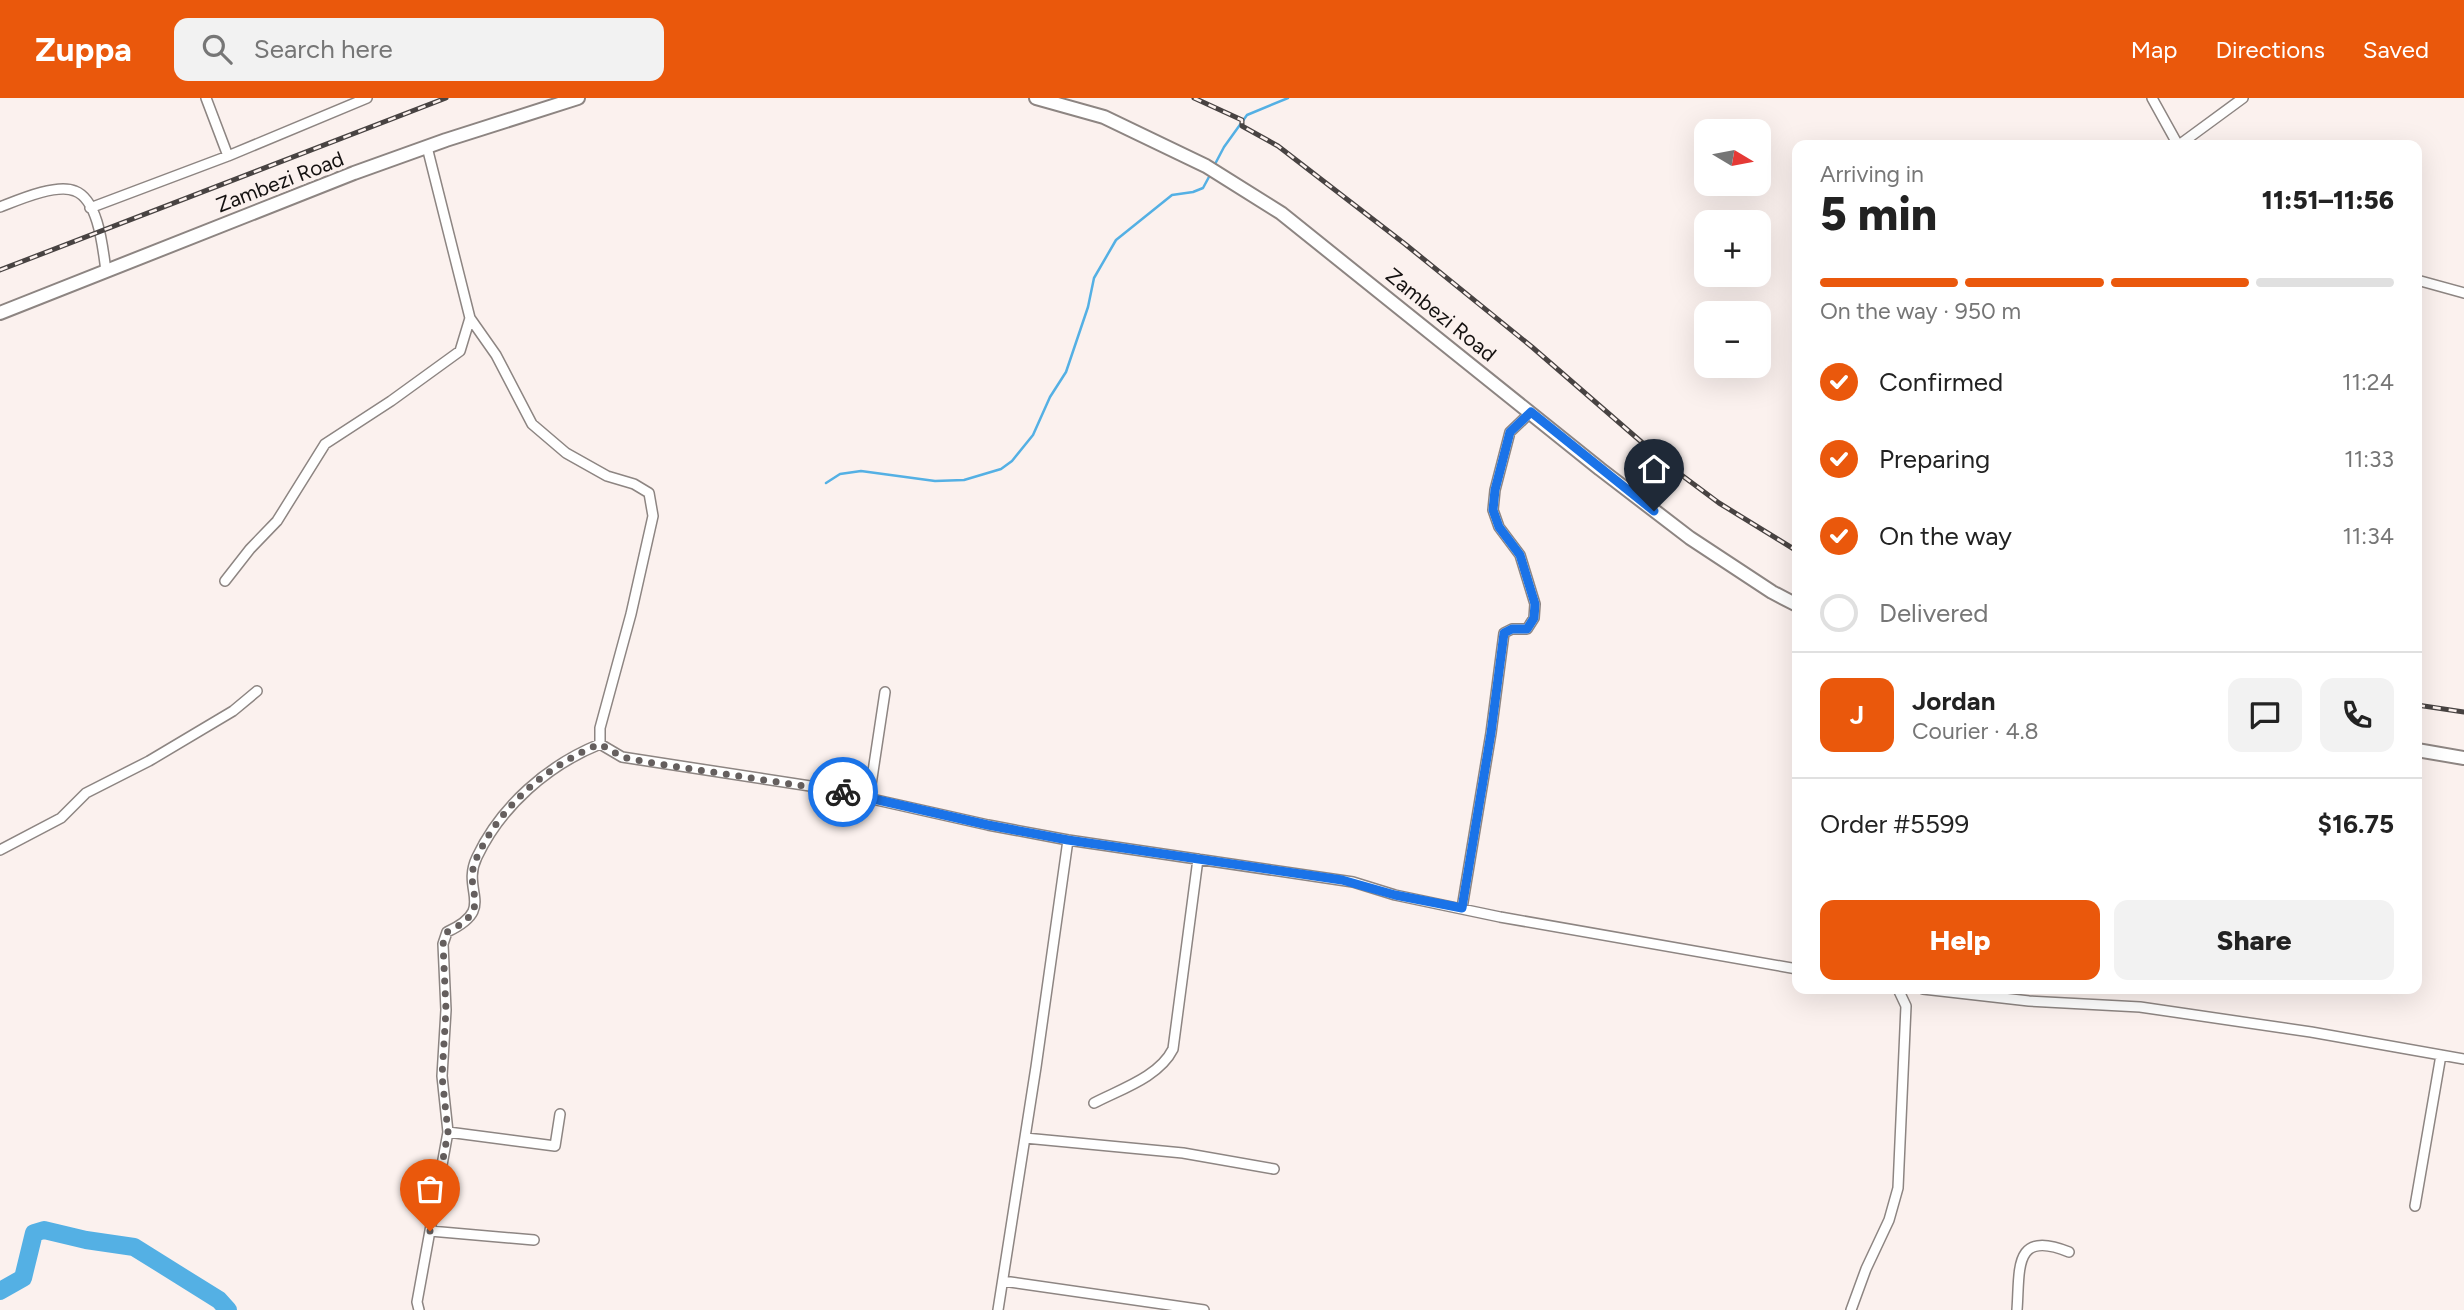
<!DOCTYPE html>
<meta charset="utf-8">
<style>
body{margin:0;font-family:Figtree,sans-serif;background:#f2f2f2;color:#222;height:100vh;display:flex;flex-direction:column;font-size:26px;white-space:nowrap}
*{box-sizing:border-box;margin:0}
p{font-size:23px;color:#767676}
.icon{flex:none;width:38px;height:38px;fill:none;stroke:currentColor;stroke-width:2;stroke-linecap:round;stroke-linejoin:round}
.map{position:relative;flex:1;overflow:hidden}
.drawer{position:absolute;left:1792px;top:42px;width:630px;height:854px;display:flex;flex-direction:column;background:#fff;border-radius:14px;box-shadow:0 7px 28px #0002}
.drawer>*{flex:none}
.needle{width:46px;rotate:100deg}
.tools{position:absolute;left:1694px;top:21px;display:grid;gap:14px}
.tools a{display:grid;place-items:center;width:77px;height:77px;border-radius:14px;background:#fff;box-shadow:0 7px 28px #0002;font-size:35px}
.pin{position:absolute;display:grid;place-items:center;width:60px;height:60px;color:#fff;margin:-72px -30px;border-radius:50% 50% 50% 0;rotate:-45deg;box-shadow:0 0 7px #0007}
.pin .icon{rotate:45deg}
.courier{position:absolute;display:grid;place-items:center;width:70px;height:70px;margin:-35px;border:5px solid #1a73e8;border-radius:50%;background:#fff;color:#222;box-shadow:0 2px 9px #0007}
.head em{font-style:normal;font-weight:800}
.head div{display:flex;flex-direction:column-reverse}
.head{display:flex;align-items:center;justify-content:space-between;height:119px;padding:0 28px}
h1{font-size:46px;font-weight:800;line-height:52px}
.bar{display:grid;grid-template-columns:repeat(4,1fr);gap:10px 7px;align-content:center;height:84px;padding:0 28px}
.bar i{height:9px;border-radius:5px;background:#e0e0e0}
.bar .selected{background:#ea580c}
.bar p{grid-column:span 4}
.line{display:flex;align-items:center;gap:18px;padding:0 28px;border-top:2px solid #e0e0e0}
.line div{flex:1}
.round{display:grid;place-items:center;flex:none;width:74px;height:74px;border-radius:14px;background:#f2f2f2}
ol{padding:0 28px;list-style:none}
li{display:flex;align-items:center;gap:21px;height:77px}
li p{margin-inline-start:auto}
li .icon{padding:7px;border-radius:50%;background:#ea580c;color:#fff;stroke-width:4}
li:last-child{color:#767676}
li i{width:38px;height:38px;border:4px solid #e0e0e0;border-radius:50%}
.primary-button{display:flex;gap:14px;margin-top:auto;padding:14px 28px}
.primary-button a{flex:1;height:80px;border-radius:14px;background:#ea580c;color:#fff;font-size:28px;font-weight:800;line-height:80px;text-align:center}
.primary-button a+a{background:#f2f2f2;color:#222}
header{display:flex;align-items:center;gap:42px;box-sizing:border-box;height:98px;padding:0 35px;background:#ea580c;color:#fff}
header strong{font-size:33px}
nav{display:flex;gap:38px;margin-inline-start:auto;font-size:24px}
.search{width:490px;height:63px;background:#f2f2f2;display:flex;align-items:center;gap:18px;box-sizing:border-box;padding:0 24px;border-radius:14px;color:#767676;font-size:26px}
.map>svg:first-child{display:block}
</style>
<header>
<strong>Zuppa</strong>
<div class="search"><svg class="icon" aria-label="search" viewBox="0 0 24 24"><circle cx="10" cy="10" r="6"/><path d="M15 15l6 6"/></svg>Search here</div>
<nav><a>Map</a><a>Directions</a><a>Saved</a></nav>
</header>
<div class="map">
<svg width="2464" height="1212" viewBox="0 0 2464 1212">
<rect width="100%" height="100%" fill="#fbf1ee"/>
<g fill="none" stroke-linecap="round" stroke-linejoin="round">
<path stroke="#54b0e4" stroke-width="2.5" d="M1214,68L1224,49L1247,17L1288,0
M826,385L840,376L861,373L935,383L964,382L1001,371L1012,363L1033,337L1050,299L1066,274L1088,209L1094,180L1116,142L1172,97L1193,94L1203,90L1210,77"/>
<path stroke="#54b0e4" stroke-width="18" d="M0,1193L23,1180L34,1135L44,1132L86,1142L134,1149L219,1202L228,1212"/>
<g stroke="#8d8582" stroke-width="12">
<path id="minor" d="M206,0L228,58
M2152,0L2178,47
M2179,47L2243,0
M427,49L470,220L496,257L532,326L566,355L607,378L634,386L649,395L653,418L631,516L600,630V646L622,659L823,690L988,727L1068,742L1353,784L1395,797L1500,819L1797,871
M0,109C18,102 57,85 75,93C99,102 103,152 106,173
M90,110L228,58L367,0
M2417,182L2464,195
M225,483L250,451L277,423L325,346L391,303L460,253L470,220
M869,700L885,594
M0,752L61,720L86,695L149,663L233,613L257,593
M1462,810L1491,635L1504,535L1512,531H1527L1534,520L1535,506L1520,457L1499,429L1493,412L1495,392L1510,334L1531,314
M1923,891L2029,903L2140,909L2311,934L2464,961
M1094,1005C1121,991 1159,979 1173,951L1198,761
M448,1034L555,1048L560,1016
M1025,1040L1183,1055L1274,1071
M2415,1108L2441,957
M430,1133L534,1142
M1003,1183L1204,1212
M419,1212L417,1204L448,1034L442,978L446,912L443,846L447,834C498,810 460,794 477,759C501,708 548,667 600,646
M998,1212L1036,969L1068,742
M1851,1212L1866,1171L1889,1122L1898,1090L1906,908L1898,891
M2017,1212C2020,1171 2013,1131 2069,1154"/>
</g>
<g stroke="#8d8582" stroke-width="16">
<path id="secondary" d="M1036,0L1104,19L1206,68L1281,115L1600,371L1690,440L1772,494L1797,507
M0,215L354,75L446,42L578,0
M2417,652L2464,660"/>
</g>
<use href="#minor" stroke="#fff" stroke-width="9"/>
<use href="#secondary" stroke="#fff" stroke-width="12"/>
<g stroke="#484342" stroke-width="5">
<path id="rail" d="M1194,0L1242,22V28L1278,48L1405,146L1532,249L1668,367L1719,405L1797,453
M0,172L446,0
M2417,607L2464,614"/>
</g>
<use href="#rail" stroke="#fbf1ee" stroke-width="2.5" stroke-dasharray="8" stroke-linecap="butt"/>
</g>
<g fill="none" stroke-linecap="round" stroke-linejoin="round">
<path stroke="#655f5e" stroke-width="7" stroke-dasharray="0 12.6" d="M430,1133L448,1034L442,978L446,912L443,846L447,834C498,809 460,794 477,759C501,707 548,667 600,646L622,659L646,664L843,694"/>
<path stroke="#1a73e8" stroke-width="9" d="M843,694L988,727L1068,742L1342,782L1395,797L1462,810L1491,635L1504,535L1512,531H1527L1534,520L1535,506L1520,457L1499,429L1493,412L1495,392L1510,334L1531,314L1654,413"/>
</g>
<g text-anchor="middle" stroke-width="7" stroke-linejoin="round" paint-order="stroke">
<g font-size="21" fill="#141110" stroke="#fbf1ee">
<text transform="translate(280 84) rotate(-21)" y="7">Zambezi Road</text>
<text transform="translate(1441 217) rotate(39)" y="7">Zambezi Road</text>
</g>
</g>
</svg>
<div class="tools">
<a><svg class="needle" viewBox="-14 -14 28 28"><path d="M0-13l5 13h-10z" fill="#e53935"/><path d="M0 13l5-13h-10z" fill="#767676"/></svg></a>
<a>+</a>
<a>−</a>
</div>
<div class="pin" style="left:430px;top:1133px;background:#ea580c"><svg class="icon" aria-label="bag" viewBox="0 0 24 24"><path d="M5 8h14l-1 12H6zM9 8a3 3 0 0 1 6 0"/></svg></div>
<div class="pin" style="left:1654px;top:413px;background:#1f2937"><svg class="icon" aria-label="home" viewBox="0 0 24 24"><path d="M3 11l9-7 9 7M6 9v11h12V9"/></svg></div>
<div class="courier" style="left:843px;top:694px"><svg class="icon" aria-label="bike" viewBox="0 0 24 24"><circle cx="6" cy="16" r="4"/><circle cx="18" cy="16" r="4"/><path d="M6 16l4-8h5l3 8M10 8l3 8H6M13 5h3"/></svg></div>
<section class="drawer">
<div class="head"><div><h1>5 min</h1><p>Arriving in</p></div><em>11:51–11:56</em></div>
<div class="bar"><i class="selected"></i><i class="selected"></i><i class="selected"></i><i></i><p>On the way · 950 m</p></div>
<ol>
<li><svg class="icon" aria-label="check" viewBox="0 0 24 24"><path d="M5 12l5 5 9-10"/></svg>Confirmed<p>11:24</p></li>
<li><svg class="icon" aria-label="check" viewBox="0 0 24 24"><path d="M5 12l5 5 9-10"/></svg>Preparing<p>11:33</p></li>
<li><svg class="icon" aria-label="check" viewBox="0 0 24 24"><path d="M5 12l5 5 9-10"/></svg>On the way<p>11:34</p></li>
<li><i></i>Delivered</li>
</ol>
<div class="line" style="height:126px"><b class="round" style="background:#ea580c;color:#fff">J</b><div><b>Jordan</b><p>Courier · 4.8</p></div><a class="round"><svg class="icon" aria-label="chat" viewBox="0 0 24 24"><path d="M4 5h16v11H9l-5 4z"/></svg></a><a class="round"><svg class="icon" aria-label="phone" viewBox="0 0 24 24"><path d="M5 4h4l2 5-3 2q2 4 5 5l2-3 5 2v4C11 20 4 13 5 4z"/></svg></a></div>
<div class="line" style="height:91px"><div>Order #5599</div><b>$16.75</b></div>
<div class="primary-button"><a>Help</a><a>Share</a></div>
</section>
</div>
